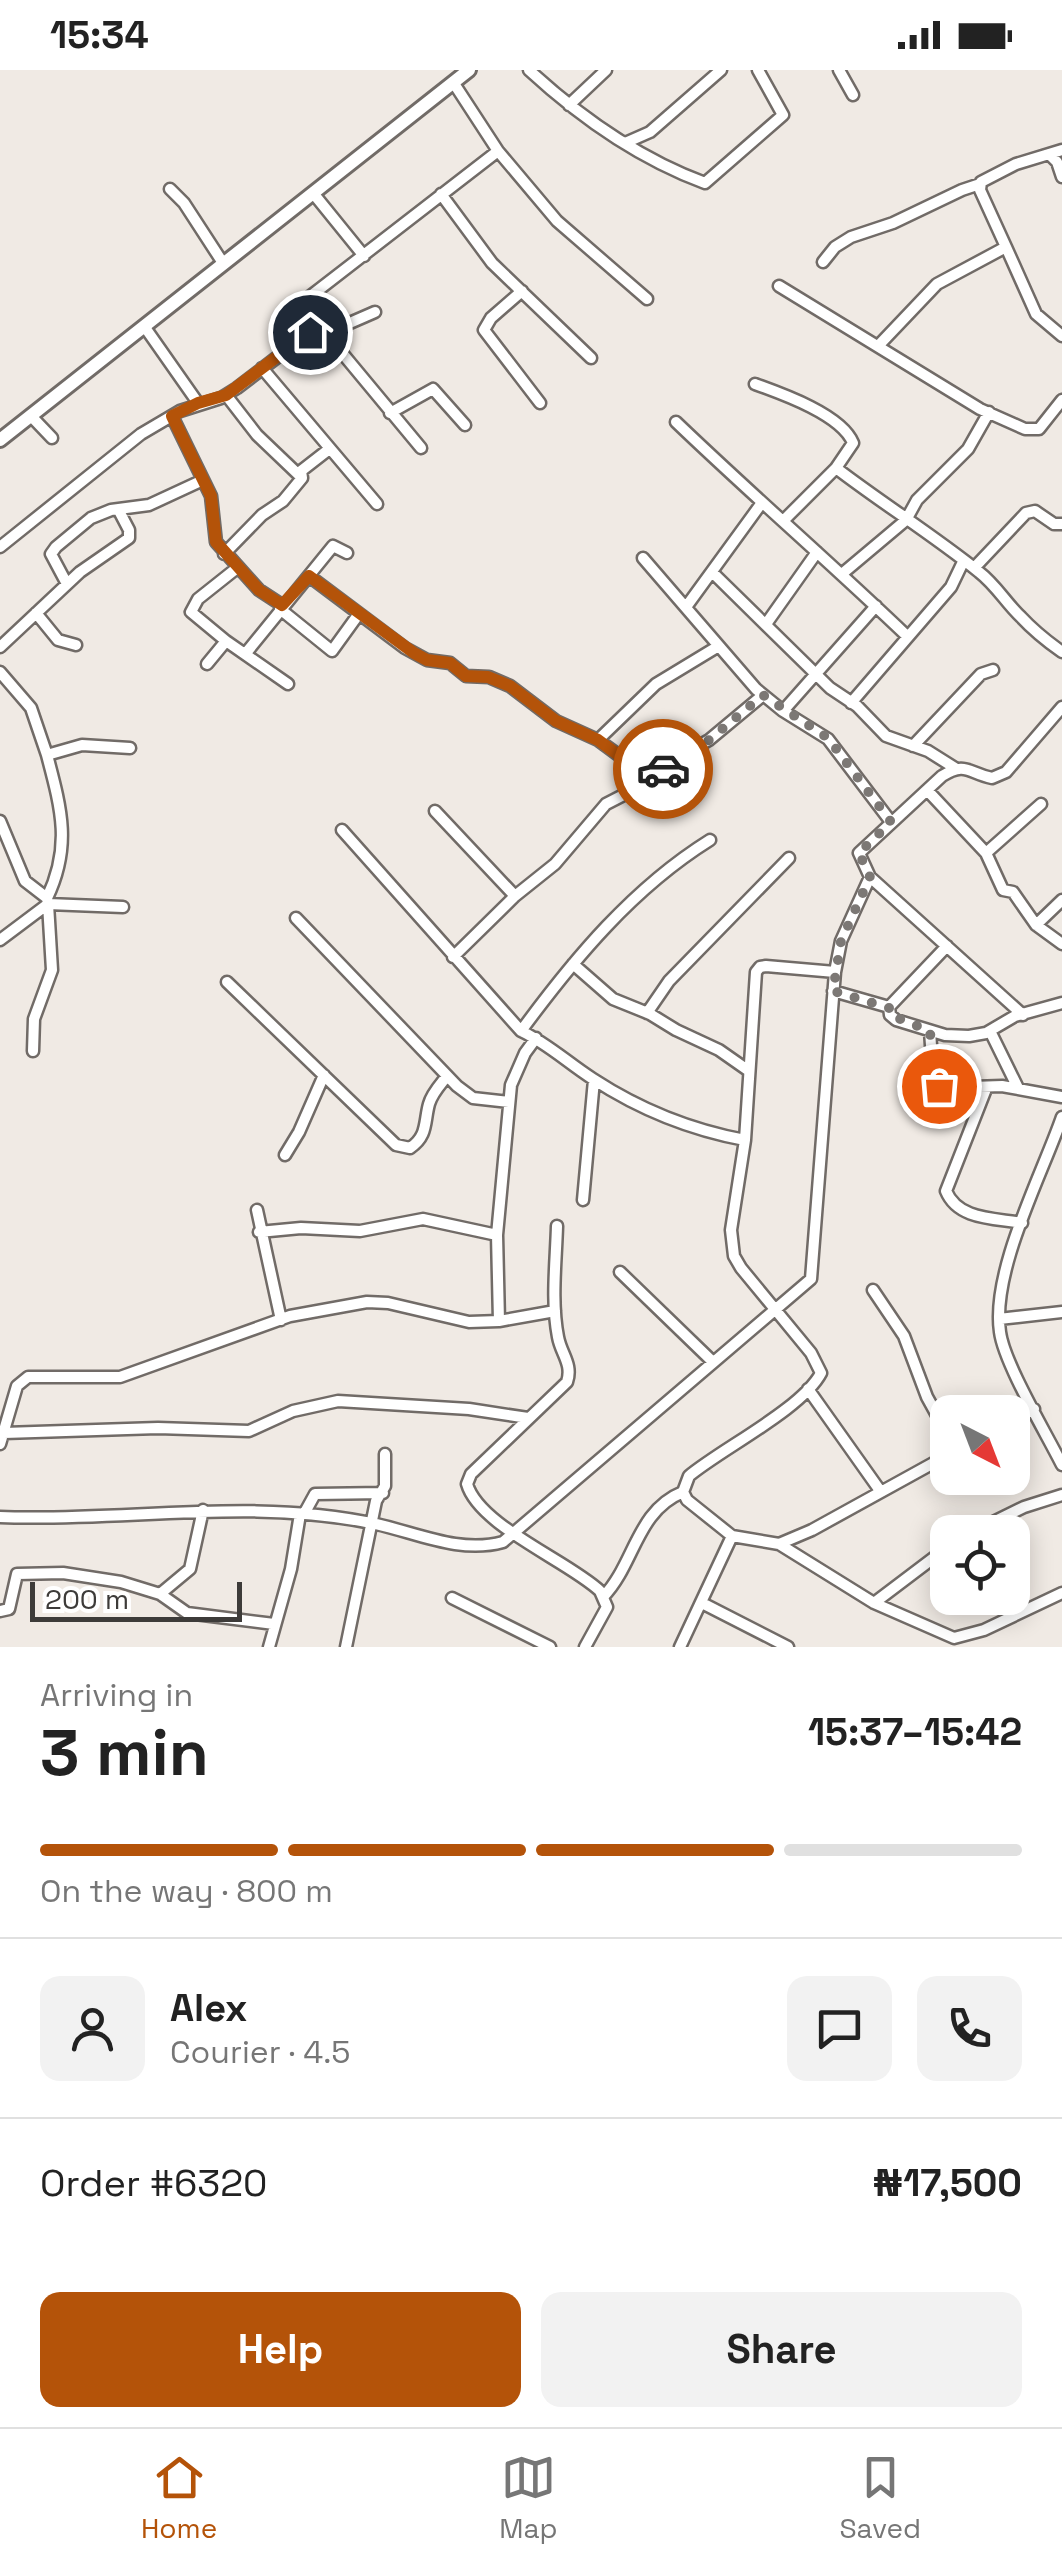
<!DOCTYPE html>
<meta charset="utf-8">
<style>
body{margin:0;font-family:"Space Grotesk",sans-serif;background:#f2f2f2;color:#222;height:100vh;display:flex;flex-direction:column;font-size:38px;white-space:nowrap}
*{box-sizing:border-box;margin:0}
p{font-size:32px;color:#767676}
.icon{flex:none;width:55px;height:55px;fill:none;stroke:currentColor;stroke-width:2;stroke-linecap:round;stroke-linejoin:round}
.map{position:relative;height:1577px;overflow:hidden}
.sheet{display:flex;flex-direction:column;background:#fff;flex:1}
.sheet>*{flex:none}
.needle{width:65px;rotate:138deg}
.controls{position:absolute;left:930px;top:1325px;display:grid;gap:20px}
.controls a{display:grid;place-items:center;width:100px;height:100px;border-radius:20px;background:#fff;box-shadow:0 5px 25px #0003;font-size:50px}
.scale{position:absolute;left:30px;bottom:25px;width:212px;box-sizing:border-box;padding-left:10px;border:5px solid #3d3b39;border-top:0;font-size:28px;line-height:35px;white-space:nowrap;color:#3d3b39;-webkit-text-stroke:8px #fff;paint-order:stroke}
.pin{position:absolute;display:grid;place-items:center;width:85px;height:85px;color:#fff;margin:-42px;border:5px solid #fff;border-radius:50%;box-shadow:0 2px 10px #0007}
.courier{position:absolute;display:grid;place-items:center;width:100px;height:100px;margin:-50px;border:8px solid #b45309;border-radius:50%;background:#fff;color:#222;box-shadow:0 2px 12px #0007}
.headline em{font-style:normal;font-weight:700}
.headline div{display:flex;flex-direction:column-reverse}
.headline{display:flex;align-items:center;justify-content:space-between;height:170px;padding:0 40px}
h1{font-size:65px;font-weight:700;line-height:75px}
.bar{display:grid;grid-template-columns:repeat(4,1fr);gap:15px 10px;align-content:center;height:120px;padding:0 40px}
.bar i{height:12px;border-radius:8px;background:#e0e0e0}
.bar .selected{background:#b45309}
.bar p{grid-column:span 4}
.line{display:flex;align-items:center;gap:25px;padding:0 40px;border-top:2px solid #e0e0e0}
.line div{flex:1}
.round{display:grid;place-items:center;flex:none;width:105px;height:105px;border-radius:20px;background:#f2f2f2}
.button{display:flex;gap:20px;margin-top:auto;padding:20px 40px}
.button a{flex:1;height:115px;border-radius:20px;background:#b45309;color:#fff;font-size:40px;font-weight:700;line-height:115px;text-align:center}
.button a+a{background:#f2f2f2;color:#222}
.status{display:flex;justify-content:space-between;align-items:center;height:70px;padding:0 50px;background:#fff;direction:ltr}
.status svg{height:28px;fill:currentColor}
.menu{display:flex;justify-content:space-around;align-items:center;height:140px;border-top:2px solid #e0e0e0;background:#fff;font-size:28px;color:#767676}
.menu a{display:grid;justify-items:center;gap:5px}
.menu .selected{color:#b45309}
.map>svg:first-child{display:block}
</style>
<div class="status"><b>15:34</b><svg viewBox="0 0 49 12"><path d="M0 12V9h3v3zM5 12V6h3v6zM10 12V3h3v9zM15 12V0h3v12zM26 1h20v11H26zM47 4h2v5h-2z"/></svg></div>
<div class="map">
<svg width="1062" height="1577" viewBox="0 0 1062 1577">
<rect width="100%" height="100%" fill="#f0eae4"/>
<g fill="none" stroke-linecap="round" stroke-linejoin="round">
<g stroke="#716b67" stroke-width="15">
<path id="minor" d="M529,0C580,47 640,89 705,113L783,45L758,0
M839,0L853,25
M453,12L498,81L557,151L647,229
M569,35L606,0
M625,73L650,62L721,0
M1049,84L1057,92L1062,107
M170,119L184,133L223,193
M313,123L364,186
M441,124L492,193L591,288
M1006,177L1036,244L1062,266
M823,192L835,177L851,167L893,153L962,120L980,114
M779,216L980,339L1025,359H1039L1062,330
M522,221L491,248L484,260L540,333
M308,228L498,81
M144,256L198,333
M328,266L336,259L375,242
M879,275L937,214L1006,177L980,120L981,112L1016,94L1062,80
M262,298L377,434
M755,314C783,324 842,345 853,373L836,398L783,451
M226,325L257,365L302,408L301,401L328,380
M390,343L433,319L465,355
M31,346L52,368
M172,346L211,426L216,472L259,520L282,535
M676,352C752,425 832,494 908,567
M836,398C883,434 933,465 979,502C996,515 1006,533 1021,547C1033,560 1048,572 1062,582
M0,477L141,364L180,341L221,328L237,318L310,262L328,266L421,378
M224,484L262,445L283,431L302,408
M643,488L756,619L783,641L828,669L891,752
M237,498L198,529L191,542L226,571L288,614
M974,498L1026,443L1035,441L1054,454H1062
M712,502L830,618L857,636L886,666L928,681L955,698
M843,503L906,450L917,430L968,379L989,342
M309,506L405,578L427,590L450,593L466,606L489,607L510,616L556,651L598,670L651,709
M67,514L51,484L56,477L91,448L111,440L149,435L203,410
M686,537L761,434
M280,539L332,581L358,545
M36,543L58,570L76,575
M766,554L817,482
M0,577L80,502L129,468V460L118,439
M246,583L333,476L347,483
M207,594L226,571
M0,602L31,638L47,685L82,675L130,678
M851,633L951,517L963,492
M783,641L876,536
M598,670L656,614L717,577
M913,676L981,604L993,600
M47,685C61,738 72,776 47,828
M927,720L986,783L1003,820L1013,822L1036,855L1062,874
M435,741L515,826
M0,751L25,811L47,828L48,834L52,900L34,949L33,981
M342,760L521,961C547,973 568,993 593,1009C639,1039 691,1060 745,1070
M986,783L1041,734
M296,848L457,1016L473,1028L509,1032
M1036,855L1062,830
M0,870L48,834L123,837
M453,887L515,826L555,794L606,734L641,716L679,687L709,670L763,625
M573,894L613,929L650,944L676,960L719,980L749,1001
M835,902L766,896L760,897L756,902L745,1070L731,1160L734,1186L741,1198L811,1283L821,1303C802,1339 721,1379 689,1406L683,1422L687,1430L732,1466L779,1474L812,1460L948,1385
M227,912L396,1075L410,1078C428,1066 424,1052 429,1034C432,1023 441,1014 447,1006
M833,921L889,937L890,945L896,950L945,965L969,966L986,963L1015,946L1062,933
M889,937L947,876
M647,943L669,911L789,788
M1023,945L870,807L859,783L942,706C966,691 968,703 992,708L1006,702L1062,637
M521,961C574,889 633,818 710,770
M930,961L933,1004L942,1018L1002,1016L1062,1027
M990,961L1018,1018
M986,1019L946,1121C958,1150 994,1148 1022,1153
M1062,1047C1042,1105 991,1201 1000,1262C1004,1293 1046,1363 1062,1395
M285,1085L299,1062L324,1005
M583,1130L594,1010
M257,1140L281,1250
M557,1156C556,1192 551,1231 558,1267C561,1284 573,1294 567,1312L471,1404L467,1414C479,1456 570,1492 600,1521L607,1537L585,1577
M259,1162L301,1158L360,1161L423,1149L497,1165
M620,1202L713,1292
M873,1220L904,1266L927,1327L948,1365
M999,1249L1062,1242
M499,1251L497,1165L511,1015L525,983L536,968
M808,1319L881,1422
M1012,1350L1034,1339
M4,1363L158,1358L249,1361L293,1341L338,1331L469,1339L528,1348
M0,1374L17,1316L28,1307H120L290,1246L367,1232L388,1233L469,1252L499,1251L555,1241
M304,1444L315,1424L383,1423
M0,1447C125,1452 251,1427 376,1454C417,1463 460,1484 503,1472L811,1209L835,902L841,871L870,807
M973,1462L1024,1437L1062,1425
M779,1474L874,1533L954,1568L984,1560L1062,1523
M160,1524L190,1499L203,1440
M603,1527C635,1494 636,1441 683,1422
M452,1528L550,1577
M702,1533L788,1577
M874,1533L948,1477
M0,1541L9,1539L17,1504L63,1503L121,1512L160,1524L187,1543L274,1554
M269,1577L291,1499L300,1444
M346,1577L376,1431L385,1416V1384
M680,1577L732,1466"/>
</g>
<g stroke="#716b67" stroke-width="18">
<path id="major" d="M0,370L469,0"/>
</g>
<use href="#minor" stroke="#fff" stroke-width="10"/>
<use href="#major" stroke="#fff" stroke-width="12"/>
</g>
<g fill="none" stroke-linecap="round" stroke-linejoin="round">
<path stroke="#7c7875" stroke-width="10" stroke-dasharray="0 18" d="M663,699L709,670L763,625L828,668L891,752L859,783L870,807L841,871L833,921L889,938L890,945L930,961L933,1004L939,1016"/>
<path stroke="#b45309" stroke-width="12" d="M310,262L226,325L198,333L172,346L211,426L216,472L259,520L282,535L309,506L414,583L427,590L450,593L466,606L488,607L510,616L556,651L598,670L651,709L663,699"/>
</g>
</svg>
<div class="controls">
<a><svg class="needle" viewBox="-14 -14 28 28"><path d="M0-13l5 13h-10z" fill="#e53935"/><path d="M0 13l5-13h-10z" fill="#767676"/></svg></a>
<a><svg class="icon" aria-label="locate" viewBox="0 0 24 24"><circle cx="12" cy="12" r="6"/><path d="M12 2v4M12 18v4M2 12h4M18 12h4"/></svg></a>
</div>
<div class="scale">200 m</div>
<div class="pin" style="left:939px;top:1016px;background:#ea580c"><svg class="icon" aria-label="bag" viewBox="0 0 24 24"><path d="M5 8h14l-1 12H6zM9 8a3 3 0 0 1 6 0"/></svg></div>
<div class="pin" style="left:310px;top:262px;background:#1f2937"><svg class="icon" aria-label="home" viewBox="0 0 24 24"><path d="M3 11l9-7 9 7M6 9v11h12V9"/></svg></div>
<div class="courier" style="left:663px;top:699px"><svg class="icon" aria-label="car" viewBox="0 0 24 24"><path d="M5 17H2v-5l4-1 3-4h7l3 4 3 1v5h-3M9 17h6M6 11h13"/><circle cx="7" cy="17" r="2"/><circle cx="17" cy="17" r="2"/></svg></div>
</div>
<section class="sheet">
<div class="headline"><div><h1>3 min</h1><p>Arriving in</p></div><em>15:37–15:42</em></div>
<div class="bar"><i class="selected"></i><i class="selected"></i><i class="selected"></i><i></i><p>On the way · 800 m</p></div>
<div class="line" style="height:180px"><a class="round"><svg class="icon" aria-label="person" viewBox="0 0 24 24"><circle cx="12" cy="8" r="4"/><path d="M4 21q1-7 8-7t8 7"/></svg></a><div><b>Alex</b><p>Courier · 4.5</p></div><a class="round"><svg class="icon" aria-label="chat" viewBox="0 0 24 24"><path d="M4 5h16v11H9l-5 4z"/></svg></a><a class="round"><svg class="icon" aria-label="phone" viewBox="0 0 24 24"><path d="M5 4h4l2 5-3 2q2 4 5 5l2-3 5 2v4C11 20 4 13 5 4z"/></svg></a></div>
<div class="line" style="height:130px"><div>Order #6320</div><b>₦17,500</b></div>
<div class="button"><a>Help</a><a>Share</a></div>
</section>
<nav class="menu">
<a class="selected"><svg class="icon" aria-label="home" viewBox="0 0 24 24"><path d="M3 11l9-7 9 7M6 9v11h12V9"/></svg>Home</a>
<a><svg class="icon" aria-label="map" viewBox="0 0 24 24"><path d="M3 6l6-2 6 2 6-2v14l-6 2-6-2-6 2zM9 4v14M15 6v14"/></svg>Map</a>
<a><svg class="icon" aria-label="saved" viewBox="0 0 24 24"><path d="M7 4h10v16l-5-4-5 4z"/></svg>Saved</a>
</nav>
